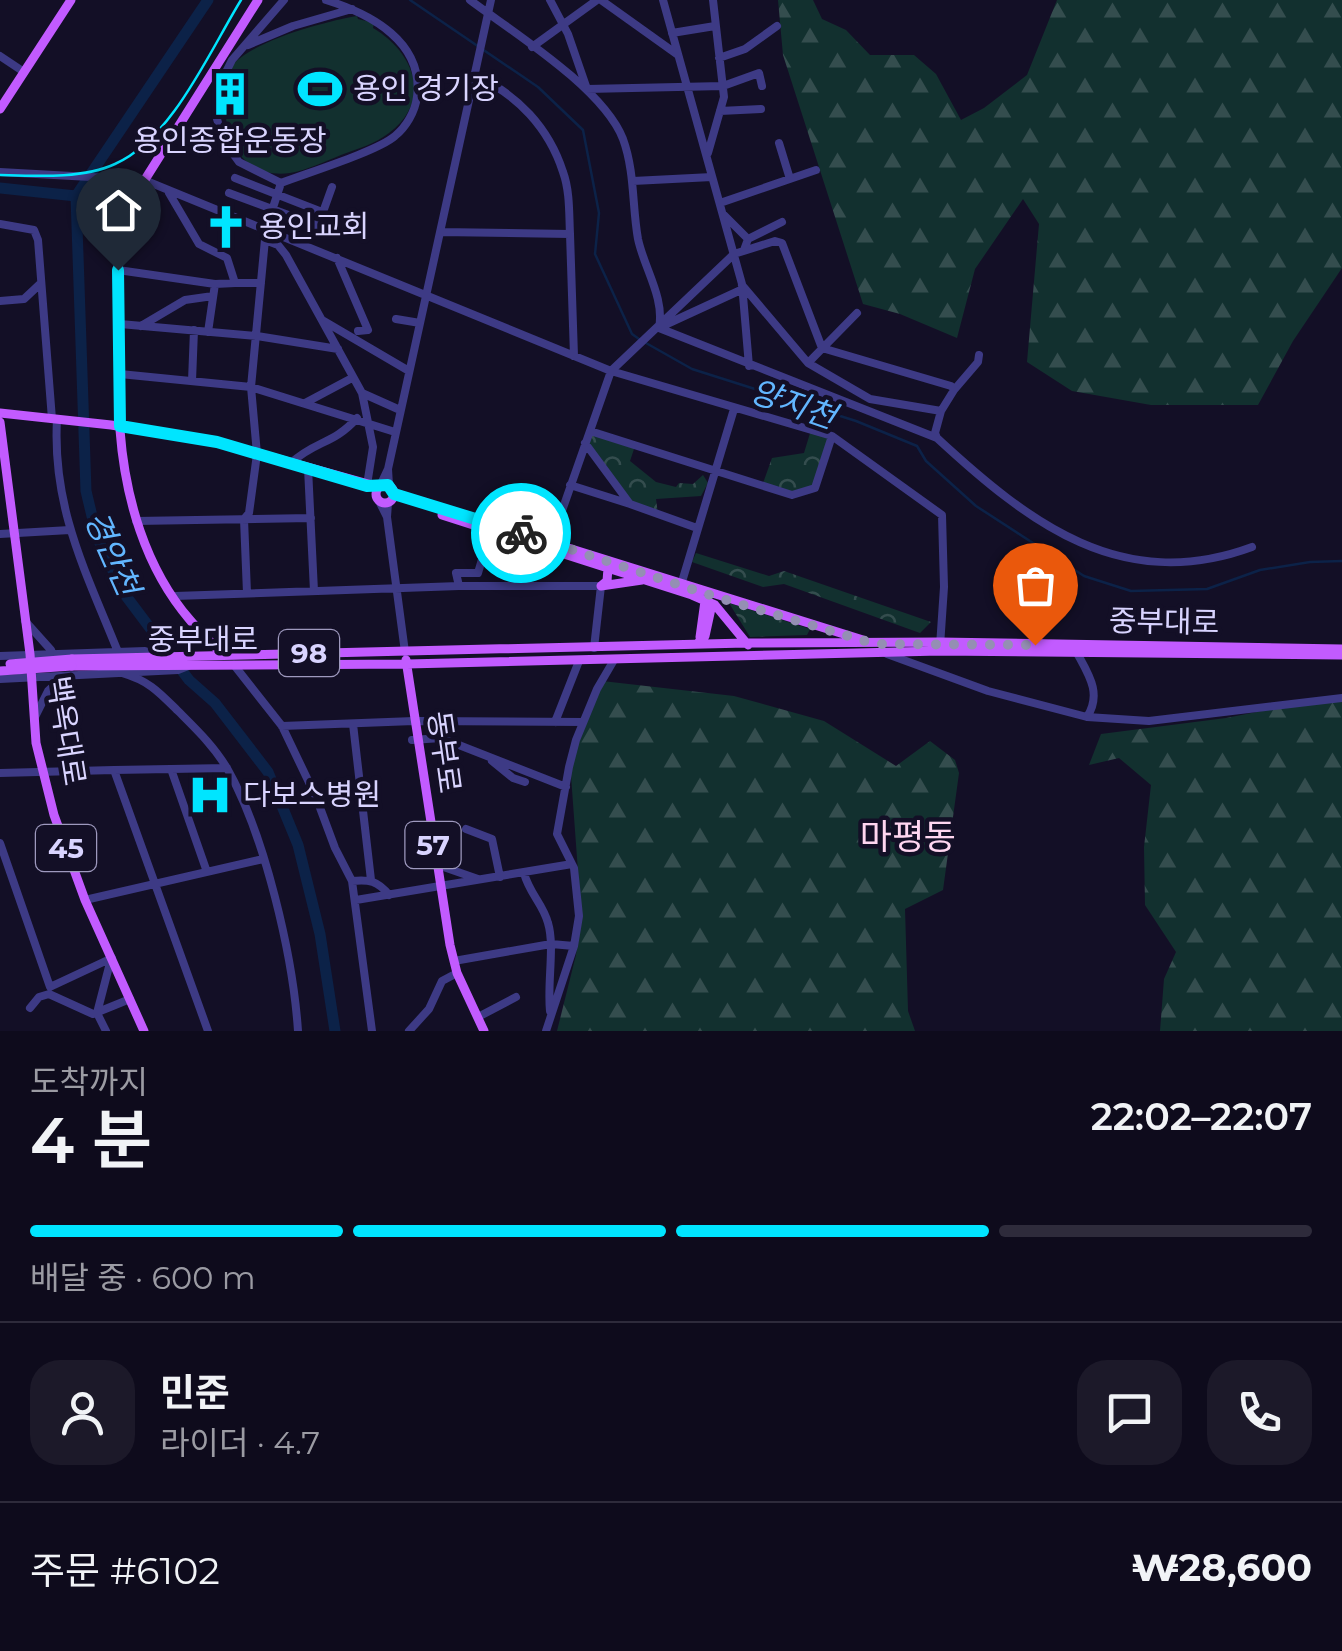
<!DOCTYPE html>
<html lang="ko">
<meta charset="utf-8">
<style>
body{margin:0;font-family:Montserrat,"Noto Sans KR",sans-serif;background:#1c1929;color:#f1f3f6;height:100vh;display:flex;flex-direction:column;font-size:38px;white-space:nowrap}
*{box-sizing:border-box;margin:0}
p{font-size:32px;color:#9b9ba3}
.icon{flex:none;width:55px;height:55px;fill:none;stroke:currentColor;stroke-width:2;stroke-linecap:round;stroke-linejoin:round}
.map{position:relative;height:1031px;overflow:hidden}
.panel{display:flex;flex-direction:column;background:#0e0b1c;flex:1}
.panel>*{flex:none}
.pin{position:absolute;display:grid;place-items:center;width:85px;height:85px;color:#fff;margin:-102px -42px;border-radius:50% 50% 50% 0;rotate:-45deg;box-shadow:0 0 10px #0007}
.pin .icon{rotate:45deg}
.courier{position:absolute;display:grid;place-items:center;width:100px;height:100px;margin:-50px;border:8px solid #00e5ff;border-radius:50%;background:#fff;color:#222;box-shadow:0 2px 12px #0007}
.summary em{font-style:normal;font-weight:600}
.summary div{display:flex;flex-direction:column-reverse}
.summary{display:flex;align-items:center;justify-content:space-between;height:170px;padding:0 30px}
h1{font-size:65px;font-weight:600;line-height:75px}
.bar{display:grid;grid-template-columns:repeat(4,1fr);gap:15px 10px;align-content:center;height:120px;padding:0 30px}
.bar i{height:12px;border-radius:8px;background:#2e2b3b}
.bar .on{background:#00e5ff}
.bar p{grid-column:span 4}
.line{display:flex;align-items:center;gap:25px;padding:0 30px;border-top:2px solid #2e2b3b}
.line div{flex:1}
.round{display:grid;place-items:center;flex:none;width:105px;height:105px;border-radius:30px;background:#1c1929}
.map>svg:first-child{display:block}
</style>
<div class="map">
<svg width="1342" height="1031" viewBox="0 0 1342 1031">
<defs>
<pattern id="forest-firs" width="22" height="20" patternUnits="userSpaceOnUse" patternTransform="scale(2.5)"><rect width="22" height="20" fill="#12302f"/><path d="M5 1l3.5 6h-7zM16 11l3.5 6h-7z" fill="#344d4e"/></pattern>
<pattern id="park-crowns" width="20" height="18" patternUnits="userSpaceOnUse" patternTransform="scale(2.5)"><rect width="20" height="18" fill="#12302f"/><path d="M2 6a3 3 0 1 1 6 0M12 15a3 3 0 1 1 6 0" fill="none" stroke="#344d4e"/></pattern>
</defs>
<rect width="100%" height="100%" fill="#130f26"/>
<path fill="#12302f" d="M357,16L358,19L374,23L373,28C414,52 433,100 389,133C375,144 357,149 341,155C324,162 307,170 290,173C236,180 218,127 228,84L225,80C228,76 228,71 231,67C250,41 327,21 357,16Z"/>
<path fill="url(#forest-firs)" d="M778,0H813L822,19L846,30L870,55H914L936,74L961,120L984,108L1027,75L1057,0H1342V268L1293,341L1258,405H1151L1072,391L1027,362L1039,224L1023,199L975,269L957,338L900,314L863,304L783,55Z
M602,681L734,696L824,721L896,766L930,741L955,760L959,773L943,890L905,909L908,1011L915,1031H557L576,955L581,912L570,762Z
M1342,695V1031H1160L1164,979L1176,952L1145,905L1144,847L1151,785L1119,758L1089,765L1101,734L1226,718Z"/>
<path fill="url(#park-crowns)" d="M811,430L832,436L815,488L792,495L762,486L772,458L804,453Z
M590,431L635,446L630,461L656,482L676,487L679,483L693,484L703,475L708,483L701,496L656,499L658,514L630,504L585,443Z
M696,553L769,576L784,571L931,622L920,633L784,584L763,587L692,562Z
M729,603L810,629L807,635L750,637Z"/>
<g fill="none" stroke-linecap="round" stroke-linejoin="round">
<path stroke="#0c2248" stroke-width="2.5" d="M410,0L538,87L583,130L599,213L595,254L632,334L639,339
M646,343L692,369L856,421L917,446L926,461L976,506L1084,576L1131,591L1207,589L1260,570L1310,562L1342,561"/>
<path stroke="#0c2248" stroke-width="11" d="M208,0L76,196L86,491L97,537L123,592L189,680L215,703L268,772L298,845L320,934L335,1031
M0,188L76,196"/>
<path stroke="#3d3a85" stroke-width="8" d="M284,0L232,60L222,80L217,119L223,140L239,162L281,183C307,173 378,151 395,136C406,127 415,112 417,97C424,42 371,14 326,0
M470,0C514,33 603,88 623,139C635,172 632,206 638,239C644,268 665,298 659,328
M550,0L568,34L587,89L723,86L759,73L762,86
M601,0L678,55
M663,0L742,284L749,366
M672,33L715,26
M248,45L293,26L352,9
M532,47L597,0
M0,56L24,72
M719,58L745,49L777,26
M476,76C517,94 549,128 563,172C570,191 569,214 570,234
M720,111L761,109
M779,143L790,179
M708,153L724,97L713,0
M0,172L144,180L611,371L832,436L942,515L944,587L940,646
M235,178L322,212
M633,181L712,177
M169,193L199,244L227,258L235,283L215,284L208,332
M229,193L318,226L332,187
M720,203L816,170
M724,215L748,239L744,250
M0,224L34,230L38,240L52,419
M440,232L570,234L574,356
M748,239L782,222
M265,240L278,245L286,255L362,393L400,410
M337,258L368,330L358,331
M118,270L215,284
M235,283H261
M742,285L808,363L870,399L941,411L935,433L937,438
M0,301L24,299L40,284
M396,319L420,323
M322,320L409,371
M120,324L257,336L338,349
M667,324L743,289
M141,326L185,300L213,296
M659,328L937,438C1029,523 1122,595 1252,547
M808,363L857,313
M120,374L251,387L395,432
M192,381L194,330
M954,390L978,362L979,355
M362,393L373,447L367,485
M305,403L352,378
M57,419C52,508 86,572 118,652
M590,431L792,495L815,488L832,436
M291,463C316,440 333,445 357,418
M308,468L314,591
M388,469L491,0
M570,485L630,504L585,443
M380,486L388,469L389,485
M379,501L387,517L388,503
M630,504L697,528
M387,517L405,652
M136,521L311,518
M0,534L70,530
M550,545L611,371L734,254L775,241L782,243L822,348L951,386L954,390L941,411
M681,585L734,409
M459,586L456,573H478L483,556L493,552
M247,593L244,519L249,513L257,454L251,387L266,229L281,183
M175,596L459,586H601L594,648
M25,621L51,650
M887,654L988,691L1087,717C1102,694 1089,675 1077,653
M0,656L145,651L160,655
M234,665L282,726L316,797L335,848L352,881L372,1031
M122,673C149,681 158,691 178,711C196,729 215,747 228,770C265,836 293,956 298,1031
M0,679L178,670L188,666
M35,717L48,691L63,677
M1087,717L1149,721L1342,698
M555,722L579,661
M353,724L371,880
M282,726L414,721L583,722
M412,740L441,738L566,787
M492,761L513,778L525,782
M171,769L207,872
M114,770L227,768
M0,773L114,770L208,1031
M466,829L492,839L500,877
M0,843L50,987L112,958
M435,864L478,879
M524,873C529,893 543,904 548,923C555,946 547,983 550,1011
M352,881C369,879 378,881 389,895
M85,900L263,859
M356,900L572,864
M454,961L551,944L574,946
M30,1008L39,997L49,994L93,1014L130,999
M478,1017L516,997
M106,1031L97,1013L111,959
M409,1031L429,1009L442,981L457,973
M546,1031L574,946L579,916L574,868L557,834L569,767L576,740L597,689L614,660"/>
<path stroke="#c25bff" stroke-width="9" d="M0,109L71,0
M0,413L111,425L217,442L379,487
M0,422L30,654L36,743L54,815L85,900L144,1031
M376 494a9 9 0 1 1 18 0a9 9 0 1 1-18 0Z
M395,494L863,640
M442,515L692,595L715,605L748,645
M608,568L607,581L601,586L642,580
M700,637L705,601
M697,644L705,636L712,604
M222,654C211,642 200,632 190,620C145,568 125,497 120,430L118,250L119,235L134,197L258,0
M72,659L746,643L940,642L1342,649
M406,660L450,945L457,973L484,1031
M72,666L407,664L940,651L1342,655"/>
<path stroke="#00e5ff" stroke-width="2.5" d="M0,175C35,176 83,179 115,164C172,139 209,52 241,0"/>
<path stroke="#c25bff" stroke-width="9" d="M10,664L72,659
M0,671L72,666"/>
</g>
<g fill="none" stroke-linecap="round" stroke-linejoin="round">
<path stroke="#948fb3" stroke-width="10" stroke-dasharray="0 18" d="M521,533L716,597L875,644L1035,645"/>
<path stroke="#00e5ff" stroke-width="12" d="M118,270L120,426L217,442L367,486L388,485L394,494L521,533"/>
</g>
<defs>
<g id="stadium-bare" transform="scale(3.45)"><path d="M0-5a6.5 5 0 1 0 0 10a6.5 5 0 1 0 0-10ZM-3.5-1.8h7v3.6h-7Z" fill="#00e5ff" stroke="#130f26" stroke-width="2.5" paint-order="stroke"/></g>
<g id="building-bare" transform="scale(3.45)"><path d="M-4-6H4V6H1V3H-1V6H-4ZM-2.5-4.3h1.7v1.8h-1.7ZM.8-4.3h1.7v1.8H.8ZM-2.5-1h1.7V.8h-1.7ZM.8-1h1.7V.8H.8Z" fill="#00e5ff" stroke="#130f26" stroke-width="2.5" paint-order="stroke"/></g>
<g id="church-bare" transform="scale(3.45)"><path d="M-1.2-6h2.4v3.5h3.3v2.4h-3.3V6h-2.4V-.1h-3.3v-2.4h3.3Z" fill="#00e5ff" stroke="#130f26" stroke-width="2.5" paint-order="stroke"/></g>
<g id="hospital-bare" transform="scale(3.45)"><path d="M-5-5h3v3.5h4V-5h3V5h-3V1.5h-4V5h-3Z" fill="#00e5ff" stroke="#130f26" stroke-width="2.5" paint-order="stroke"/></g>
</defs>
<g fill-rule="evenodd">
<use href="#stadium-bare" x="320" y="89"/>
<use href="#building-bare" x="230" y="94"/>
<use href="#church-bare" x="226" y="227"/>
<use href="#hospital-bare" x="210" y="795"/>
</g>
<g text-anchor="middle" stroke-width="9" stroke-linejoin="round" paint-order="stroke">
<g fill="#130f26" stroke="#9e99be" stroke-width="2.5">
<rect x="279" y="630" width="60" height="46" rx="8"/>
<rect x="405.5" y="822" width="55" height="46" rx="8"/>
<rect x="36" y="825" width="60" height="46" rx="8"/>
</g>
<g font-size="28" font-weight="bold" fill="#d9d4ff">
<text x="309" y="663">98</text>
<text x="433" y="855">57</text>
<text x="66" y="858">45</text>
</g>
<g font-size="30" fill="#d9d4ff" stroke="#130f26" text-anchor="start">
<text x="353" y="99">용인 경기장</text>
<text x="230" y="151" text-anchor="middle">용인종합운동장</text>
<text x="259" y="237">용인교회</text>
<text x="243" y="805">다보스병원</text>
</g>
<g font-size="30" fill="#d9d4ff" stroke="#130f26">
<text transform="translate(1164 622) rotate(1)" y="10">중부대로</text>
<text x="203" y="650">중부대로</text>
<text transform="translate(66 731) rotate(81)" y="10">백옥대로</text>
<text transform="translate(444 752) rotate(82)" y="10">동부로</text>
</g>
<g font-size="32" font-style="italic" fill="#62b6ff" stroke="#130f26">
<text transform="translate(793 404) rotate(19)" y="11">양지천</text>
<text transform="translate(112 553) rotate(66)" y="11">경안천</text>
</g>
<g font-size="35" fill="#ffd6f0" stroke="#130f26">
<text x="908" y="849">마평동</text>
</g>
</g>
</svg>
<div class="pin" style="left:1035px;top:645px;background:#ea580c"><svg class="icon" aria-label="bag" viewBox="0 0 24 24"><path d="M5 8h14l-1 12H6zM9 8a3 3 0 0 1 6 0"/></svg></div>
<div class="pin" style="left:118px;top:270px;background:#1f2937"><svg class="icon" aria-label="home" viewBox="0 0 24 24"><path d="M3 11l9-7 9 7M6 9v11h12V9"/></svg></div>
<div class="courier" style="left:521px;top:533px"><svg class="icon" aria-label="bike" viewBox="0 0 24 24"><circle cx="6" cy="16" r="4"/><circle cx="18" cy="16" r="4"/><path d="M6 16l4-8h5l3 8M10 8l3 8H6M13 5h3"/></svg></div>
</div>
<section class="panel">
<div class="summary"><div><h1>4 분</h1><p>도착까지</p></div><em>22:02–22:07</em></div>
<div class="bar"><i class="on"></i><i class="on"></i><i class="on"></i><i></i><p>배달 중 · 600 m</p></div>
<div class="line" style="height:180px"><a class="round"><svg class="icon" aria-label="person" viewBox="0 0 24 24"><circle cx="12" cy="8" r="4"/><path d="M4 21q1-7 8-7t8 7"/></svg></a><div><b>민준</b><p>라이더 · 4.7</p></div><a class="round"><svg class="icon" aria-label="chat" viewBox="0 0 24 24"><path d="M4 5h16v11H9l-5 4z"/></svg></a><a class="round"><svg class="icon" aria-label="phone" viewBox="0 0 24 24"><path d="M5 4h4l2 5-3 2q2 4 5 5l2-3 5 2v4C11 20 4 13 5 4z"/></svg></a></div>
<div class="line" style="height:130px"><div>주문 #6102</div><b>₩28,600</b></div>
</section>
